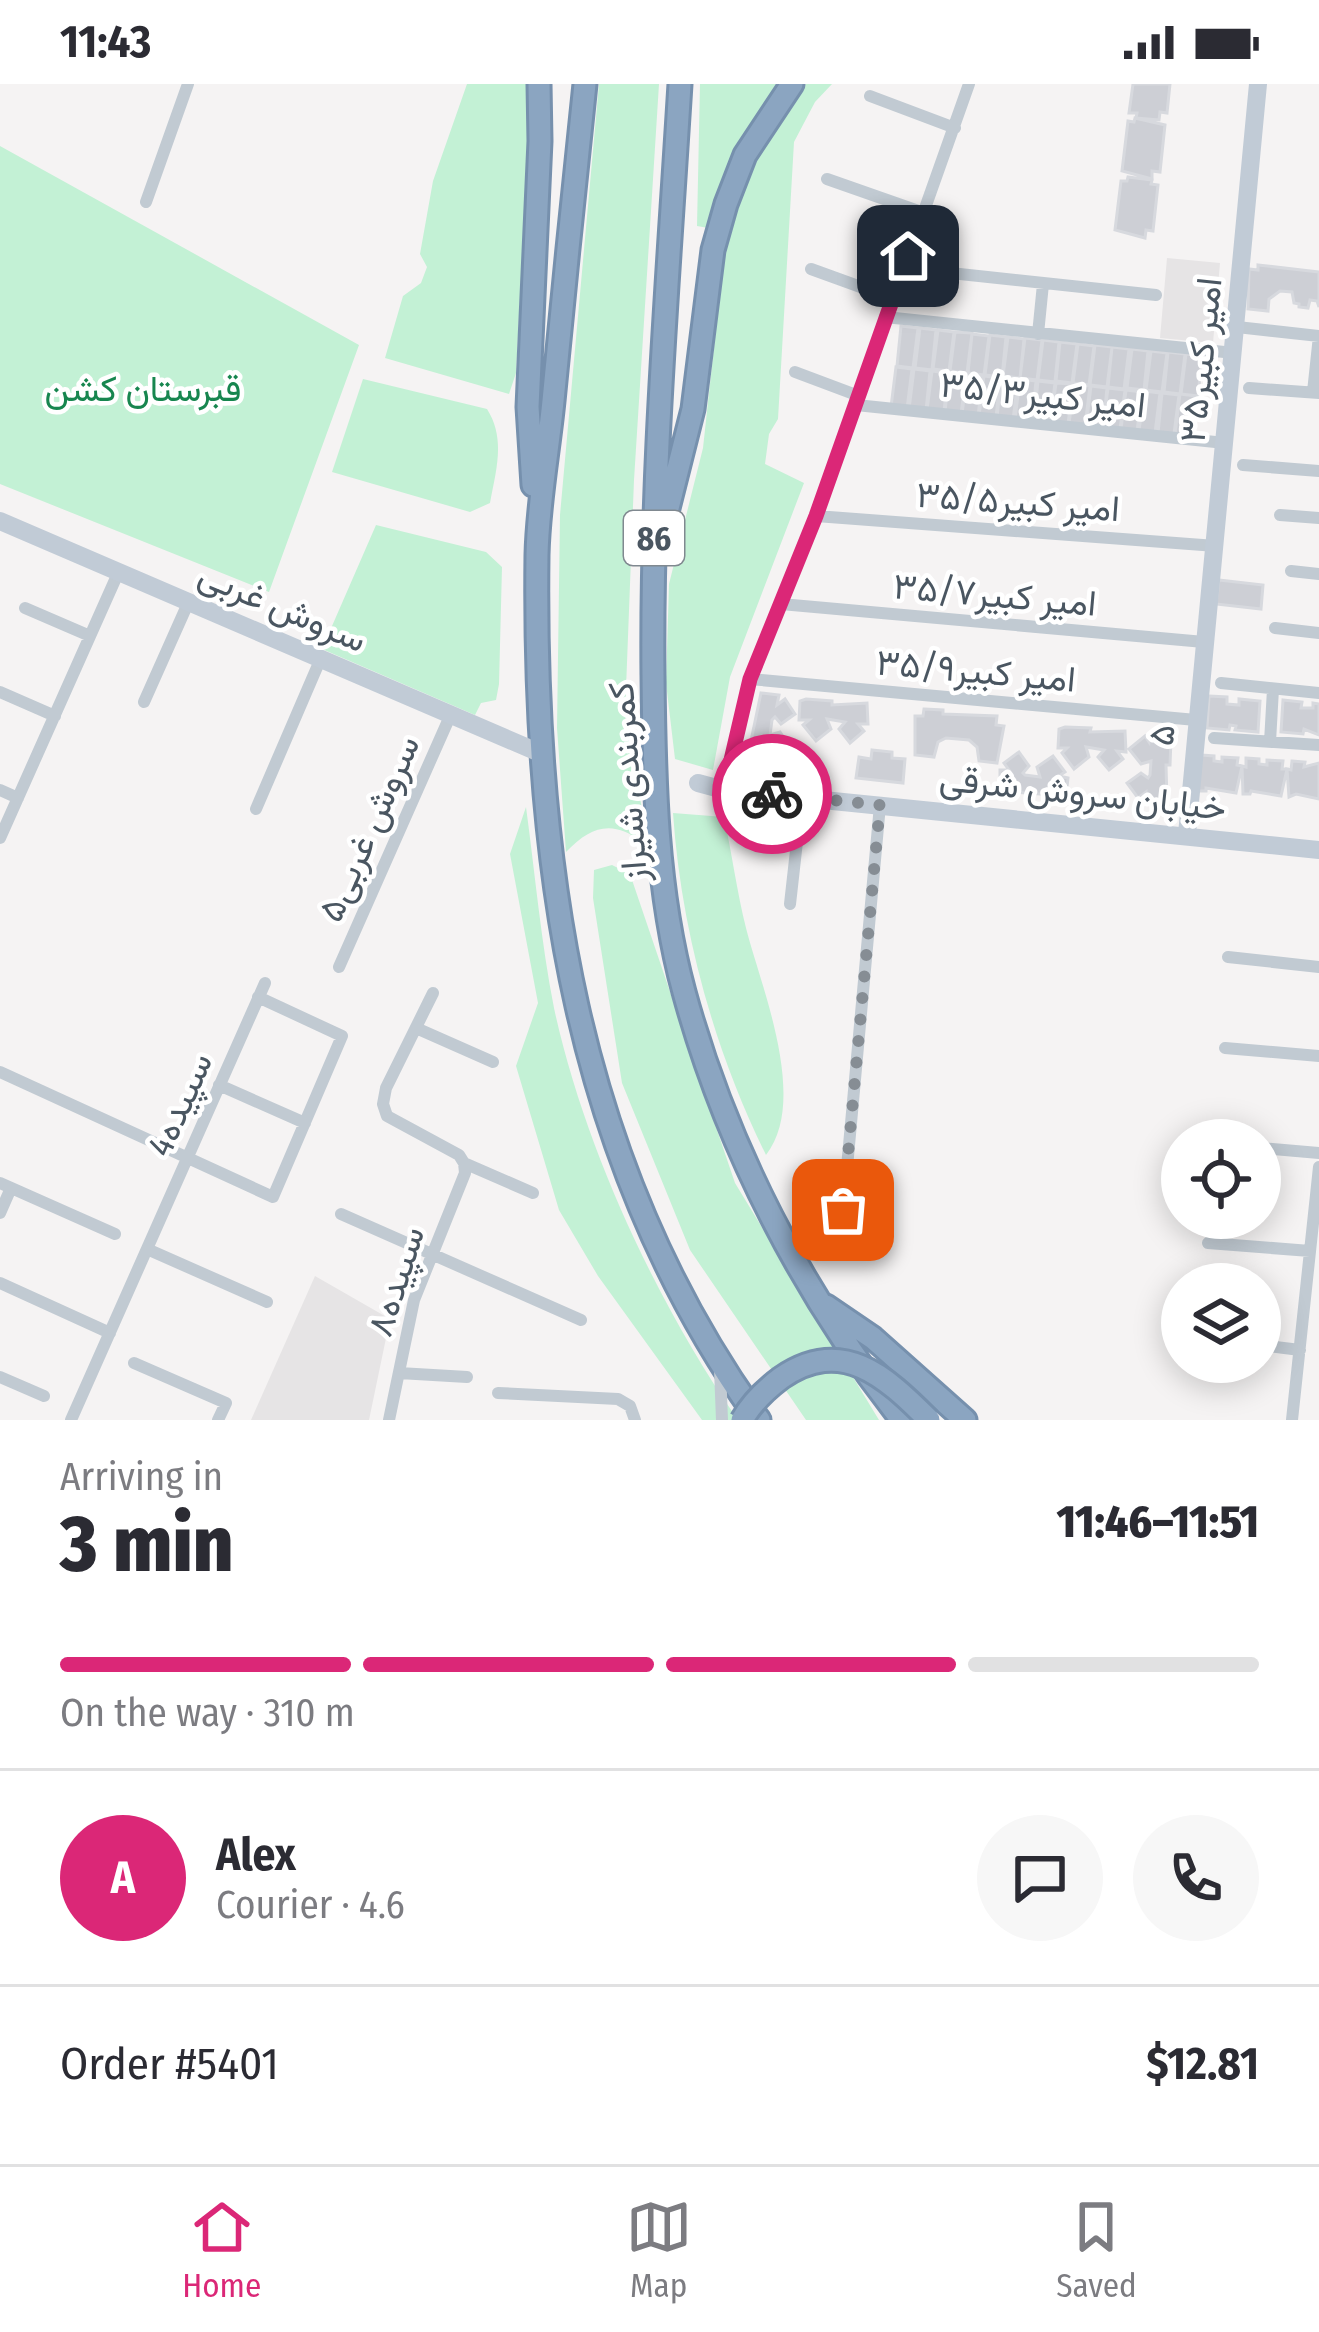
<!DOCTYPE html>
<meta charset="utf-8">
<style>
body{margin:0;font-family:"Fira Sans Condensed",Vazirmatn,sans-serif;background:#f7f7f7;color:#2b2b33;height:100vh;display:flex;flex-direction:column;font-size:45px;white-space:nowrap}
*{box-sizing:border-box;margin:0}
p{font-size:39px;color:#7c7c81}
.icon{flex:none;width:66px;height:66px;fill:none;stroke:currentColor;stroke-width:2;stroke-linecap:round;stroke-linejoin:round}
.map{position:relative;height:1336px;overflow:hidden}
.details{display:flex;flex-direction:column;background:#fff;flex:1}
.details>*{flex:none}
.fabs{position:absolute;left:1161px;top:1035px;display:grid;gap:24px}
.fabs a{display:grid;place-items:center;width:120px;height:120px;border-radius:50%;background:#fff;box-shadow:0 6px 30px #0003;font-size:60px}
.pin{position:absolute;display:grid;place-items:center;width:102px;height:102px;color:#fff;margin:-51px;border-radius:24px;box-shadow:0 6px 18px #0006}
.courier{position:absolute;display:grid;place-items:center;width:120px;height:120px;margin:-60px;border:9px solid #db2777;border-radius:50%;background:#fff;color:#222;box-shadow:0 3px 15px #0007}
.headline em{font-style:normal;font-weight:800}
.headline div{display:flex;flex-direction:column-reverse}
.headline{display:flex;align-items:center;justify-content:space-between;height:204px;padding:0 60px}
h1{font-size:78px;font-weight:800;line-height:90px}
.bar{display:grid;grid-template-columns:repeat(4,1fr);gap:18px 12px;align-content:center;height:144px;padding:0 60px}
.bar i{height:15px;border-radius:9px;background:#e1e1e2}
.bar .current{background:#db2777}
.bar p{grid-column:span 4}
.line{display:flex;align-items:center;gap:30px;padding:0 60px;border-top:3px solid #e1e1e2}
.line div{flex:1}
.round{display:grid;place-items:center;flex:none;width:126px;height:126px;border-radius:63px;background:#f7f7f7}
.status{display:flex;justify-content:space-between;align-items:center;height:84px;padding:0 60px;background:#fff;direction:ltr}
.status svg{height:33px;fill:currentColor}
.tabs{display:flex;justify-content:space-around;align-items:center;height:168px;border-top:3px solid #e1e1e2;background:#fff;font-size:33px;color:#7c7c81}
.tabs a{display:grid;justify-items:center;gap:6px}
.tabs .current{color:#db2777}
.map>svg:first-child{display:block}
</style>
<div class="status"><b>11:43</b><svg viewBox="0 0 49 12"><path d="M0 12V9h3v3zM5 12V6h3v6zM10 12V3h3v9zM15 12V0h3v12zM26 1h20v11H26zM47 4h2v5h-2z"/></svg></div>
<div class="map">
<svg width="1319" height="1336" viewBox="0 0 1319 1336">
<rect width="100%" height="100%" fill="#f5f3f3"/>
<path fill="#e6e4e5" d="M1167,174L1220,179L1213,259L1160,254Z
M315,1192L390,1235L369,1336H251Z"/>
<path fill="#c3f1d5" d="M467,0H527L530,26L516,289L509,310L385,274L403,212L421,199L427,183L420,170L433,97Z
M599,0H659L634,396L625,631L642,725L643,759C613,735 591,742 566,768L557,644L560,431Z
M700,0H788L714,145L697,142Z
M806,0H832L815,18L794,58L778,335L769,350L765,380L804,399L730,593L713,686L675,675L666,599L669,500L703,364L724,171L743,108L766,55Z
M0,62L359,261L269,508L0,400Z
M363,295L487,325C506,355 496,386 490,419L470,428L332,388Z
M376,441L486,468L502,483L499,600L496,616L481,619L475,631L322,565Z
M526,723C535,789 541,858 554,924C584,1063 657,1220 738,1336H702L598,1192L559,1126L516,982L538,919L510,770Z
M673,729L724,733C732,770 737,808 746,844C761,903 809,1016 766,1071C714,966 681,846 673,729Z
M612,781L630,790L735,1099L879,1336H806L690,1166L622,999L593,814L594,786Z"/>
<path fill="#cdcfd5" stroke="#d7d9de" stroke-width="3" d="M1133,0H1170L1167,29L1160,28L1159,36L1136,34L1137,29H1129Z
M1135,34L1165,41L1160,88L1152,87V95L1122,87L1128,37L1134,38Z
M1128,93L1152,96L1151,100L1158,101L1153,147L1146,146L1145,154L1115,146L1121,97H1127Z
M1258,181L1319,188V223L1317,217L1310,216L1308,224L1299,223V220L1294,219L1292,208L1280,207L1269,215L1268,227L1248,225L1249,185L1258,186Z
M901,242L918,244L913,284L897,282Z
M920,244L936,246L932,286L915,284Z
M938,246L954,248L949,287L933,285Z
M955,248L972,249L967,289L950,287Z
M972,250L989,252L984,291L968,289Z
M990,251L1006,253L1002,293L985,291Z
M1008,253L1024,255L1020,294L1003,292Z
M1025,254L1042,256L1037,296L1020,294Z
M1043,256L1059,258L1055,298L1038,296Z
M1060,258L1077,260L1072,299L1056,297Z
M1078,260L1094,262L1089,301L1073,299Z
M1095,261L1112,263L1107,303L1090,301Z
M1112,263L1129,265L1124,305L1108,303Z
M1132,265L1148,267L1144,306L1127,304Z
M1151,267L1167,269L1162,308L1146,306Z
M1168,268L1185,270L1180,310L1164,308Z
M1186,270L1202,272L1198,312L1181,310Z
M896,283L912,285L907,325L891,323Z
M914,285L930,287L926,327L909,325Z
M932,287L948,289L944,328L927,326Z
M949,288L966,290L961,330L945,328Z
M967,291L983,292L978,332L962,330Z
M984,292L1000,294L996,334L979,332Z
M1001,294L1018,296L1013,336L997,334Z
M1020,295L1036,297L1032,337L1015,335Z
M1038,297L1055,299L1050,338L1034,336Z
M1056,299L1073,300L1068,340L1051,338Z
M1074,300L1090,302L1085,342L1069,340Z
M1091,302L1107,304L1103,344L1086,342Z
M1108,304L1125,306L1120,345L1103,343Z
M1126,306L1142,308L1137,347L1121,345Z
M1144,307L1160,309L1155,349L1139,347Z
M1162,309L1179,311L1174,350L1158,349Z
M1180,310L1196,312L1192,352L1175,350Z
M1219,496L1263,501L1261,525L1216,520Z
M761,609L779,611L777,621L785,615L795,630L781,640L775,633L772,636L770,651L780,648L791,664L774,675L770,669L769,679L750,676L748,671Z
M1209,612L1227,613V620L1239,621V615L1260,617L1258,648L1235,646L1236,642L1230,641L1229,646L1207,644Z
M806,615L832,617V621L867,619L868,640H858L864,647L850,659L839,645L845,638L827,635L831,645L816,657L803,641L809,636H799L800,617Z
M1283,616L1302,618L1301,624H1313V619L1319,620V651L1304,645L1303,650L1281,648Z
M924,625L943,626V630L997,632L996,641L1004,642L997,679L979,677L977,663L969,656L946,654L938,658L934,673L915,671V632H923Z
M1065,643L1091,644L1090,648L1125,647L1126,668L1117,667L1123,675L1109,686L1098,673L1104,666L1086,663L1089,673L1074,685L1062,669L1067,664H1058L1059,645Z
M1150,649L1169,650L1171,655L1170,681H1166L1167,716L1164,718L1146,717V708L1138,714L1127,699L1141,689L1148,694L1150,691L1151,677L1141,680L1129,665L1145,652L1149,658Z
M872,666L892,668V674L905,675L903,699L856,694L859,673L871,675Z
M1019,668L1029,682L1023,689L1025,691L1040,693L1037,683L1053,672L1065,688L1059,692L1068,694L1066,712L1000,707V686H1009L1004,679Z
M1201,671L1214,672V677L1222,678V673L1238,674L1237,681L1242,682L1236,709L1206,704V707H1198Z
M1246,674L1259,675V680L1267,681V676L1283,677L1282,685H1287L1281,712L1251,707L1250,710H1243L1242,682L1246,683Z
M1292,677L1305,678L1304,683L1319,679V715L1296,710L1289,713L1287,685L1291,686Z"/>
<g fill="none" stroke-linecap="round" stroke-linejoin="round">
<g stroke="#7690ad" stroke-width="27">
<path id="highway" d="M585,0C574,106 563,211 553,317C548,368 538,420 537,471C533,778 574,1080 759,1336
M680,0C668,197 651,394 653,591C654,696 656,806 684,908C726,1062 803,1211 902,1336
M533,401L528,323L540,57L539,0
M664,440L693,325L713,166L726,120L745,71L792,0
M826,1222L873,1254L965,1336"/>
</g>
<path stroke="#c1cad2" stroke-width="12" d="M870,12L955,44
M827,95L924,129
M146,118L188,0
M811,185L891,214
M932,187L1156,211
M885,233L1234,269
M1237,243L1319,252
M1038,250L1043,200
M795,288L859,312
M1249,304L1319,309
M1313,308L1319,252
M856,321L1225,359
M1243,381L1319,387
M1280,431L1319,434
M816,432L1216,462
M1291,487L1319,490
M781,520L1204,558
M25,524L90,552
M1275,544L1319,549
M750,595L1196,636
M1221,599L1319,609
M0,608L55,632
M144,618L189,517
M1214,654L1319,661
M1270,658L1273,605
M0,706L18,714
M724,706L750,595L816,432L969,0
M256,725L321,574
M0,754L119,487
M790,820L802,713
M1228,873L1319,883
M339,883L451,630
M433,909L386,1004L383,1020L387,1032L459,1071L464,1079L533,1109
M416,944L493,978
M1225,964L1319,972
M0,988L273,1113L342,952L258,913
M219,1001L305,1039
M1260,1064L1319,1069
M0,1099L115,1150
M0,1129L11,1104
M341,1130L581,1236
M1208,1159L1310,1167
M147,1165L267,1218
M839,1171L880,721
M0,1199L110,1249
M1260,1261L1300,1266
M134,1279L226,1319L218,1336
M720,1285L722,1336
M399,1289L467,1293
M0,1293L44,1312
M498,1309L618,1315L630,1322L635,1336
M71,1336L265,899
M389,1336L414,1216L465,1089L464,1079
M1292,1336L1319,1083"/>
<path stroke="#c1cbd6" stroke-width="18" d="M0,437L540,669
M698,699L724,706L1319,766
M1187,750L1258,0"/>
<use href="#highway" stroke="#8ba5c1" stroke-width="21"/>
<g stroke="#7690ad" stroke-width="27" stroke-linecap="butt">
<path id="highway-bridge" d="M742,1336C752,1318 765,1306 781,1294C842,1252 885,1292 929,1336"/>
</g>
<use href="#highway-bridge" stroke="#8ba5c1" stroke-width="21"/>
</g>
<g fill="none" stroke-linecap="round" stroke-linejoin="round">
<path stroke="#868d94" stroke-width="12" stroke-dasharray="0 21.6" d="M772,710L880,721L843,1126"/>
<path stroke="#db2777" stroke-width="15" d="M772,710L724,706L750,595L816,432L908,172"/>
</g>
<g text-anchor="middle" stroke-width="9" stroke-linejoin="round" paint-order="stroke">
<rect fill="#fff" stroke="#808990" stroke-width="3" x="624" y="427" width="60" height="54" rx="9"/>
<g font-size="33" font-weight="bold" fill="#4a5661">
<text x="654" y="466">86</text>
</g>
<g font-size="36" fill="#4a5661" stroke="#fff">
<text transform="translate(1200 276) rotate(-84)" y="13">امیر کبیر۳۵</text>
<text transform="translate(1043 310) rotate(6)" y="13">امیر کبیر۳۵/۳</text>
<text transform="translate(1018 417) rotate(4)" y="13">امیر کبیر۳۵/۵</text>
<text transform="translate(995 510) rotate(5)" y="13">امیر کبیر۳۵/۷</text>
<text transform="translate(283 522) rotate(23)" y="13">سروش غربی</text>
<text transform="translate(976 586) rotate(5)" y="13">امیر کبیر۳۵/۹</text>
<text transform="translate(1161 651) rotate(-85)" y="13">۵</text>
<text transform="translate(627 698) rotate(-94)" y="13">کمربندی شیراز</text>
<text transform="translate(1083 708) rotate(6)" y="13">خیابان سروش شرقی</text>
<text transform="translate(368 744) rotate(-66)" y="13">سروش غربی۵</text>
<text transform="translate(179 1020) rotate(-66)" y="13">4سپیده</text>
<text transform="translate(395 1197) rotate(-72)" y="13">سپیده۸</text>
</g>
<g font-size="36" fill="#17864f" stroke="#fff">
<text x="143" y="317">قبرستان کشن</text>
</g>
</g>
</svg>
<div class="fabs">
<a><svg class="icon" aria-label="locate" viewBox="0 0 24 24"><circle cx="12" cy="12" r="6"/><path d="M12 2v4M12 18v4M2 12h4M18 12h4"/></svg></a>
<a><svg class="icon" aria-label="layers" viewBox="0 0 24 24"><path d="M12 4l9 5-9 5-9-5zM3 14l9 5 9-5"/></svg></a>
</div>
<div class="pin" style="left:843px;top:1126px;background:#ea580c"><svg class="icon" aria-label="bag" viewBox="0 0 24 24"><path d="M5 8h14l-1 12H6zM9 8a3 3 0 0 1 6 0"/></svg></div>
<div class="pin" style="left:908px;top:172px;background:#1f2937"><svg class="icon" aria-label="home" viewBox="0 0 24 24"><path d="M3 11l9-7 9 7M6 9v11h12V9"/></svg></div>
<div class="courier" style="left:772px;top:710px"><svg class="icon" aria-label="bike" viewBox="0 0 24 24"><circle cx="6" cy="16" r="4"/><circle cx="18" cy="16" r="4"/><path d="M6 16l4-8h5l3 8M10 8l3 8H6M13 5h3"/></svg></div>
</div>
<section class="details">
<div class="headline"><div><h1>3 min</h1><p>Arriving in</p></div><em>11:46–11:51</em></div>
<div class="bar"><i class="current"></i><i class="current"></i><i class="current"></i><i></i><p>On the way · 310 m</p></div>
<div class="line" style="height:216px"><b class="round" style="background:#db2777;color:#fff">A</b><div><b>Alex</b><p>Courier · 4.6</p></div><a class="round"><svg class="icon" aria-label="chat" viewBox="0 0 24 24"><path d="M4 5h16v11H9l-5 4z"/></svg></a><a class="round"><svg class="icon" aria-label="phone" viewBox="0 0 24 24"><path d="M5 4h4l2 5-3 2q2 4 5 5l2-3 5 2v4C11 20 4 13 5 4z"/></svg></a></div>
<div class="line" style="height:156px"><div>Order #5401</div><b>$12.81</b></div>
</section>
<nav class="tabs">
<a class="current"><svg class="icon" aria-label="home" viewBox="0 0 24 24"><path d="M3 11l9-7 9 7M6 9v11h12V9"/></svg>Home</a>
<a><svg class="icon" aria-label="map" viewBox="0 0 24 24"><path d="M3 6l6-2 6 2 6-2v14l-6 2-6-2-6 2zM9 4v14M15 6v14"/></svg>Map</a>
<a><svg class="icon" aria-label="saved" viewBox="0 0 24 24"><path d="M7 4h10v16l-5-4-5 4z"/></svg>Saved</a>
</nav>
